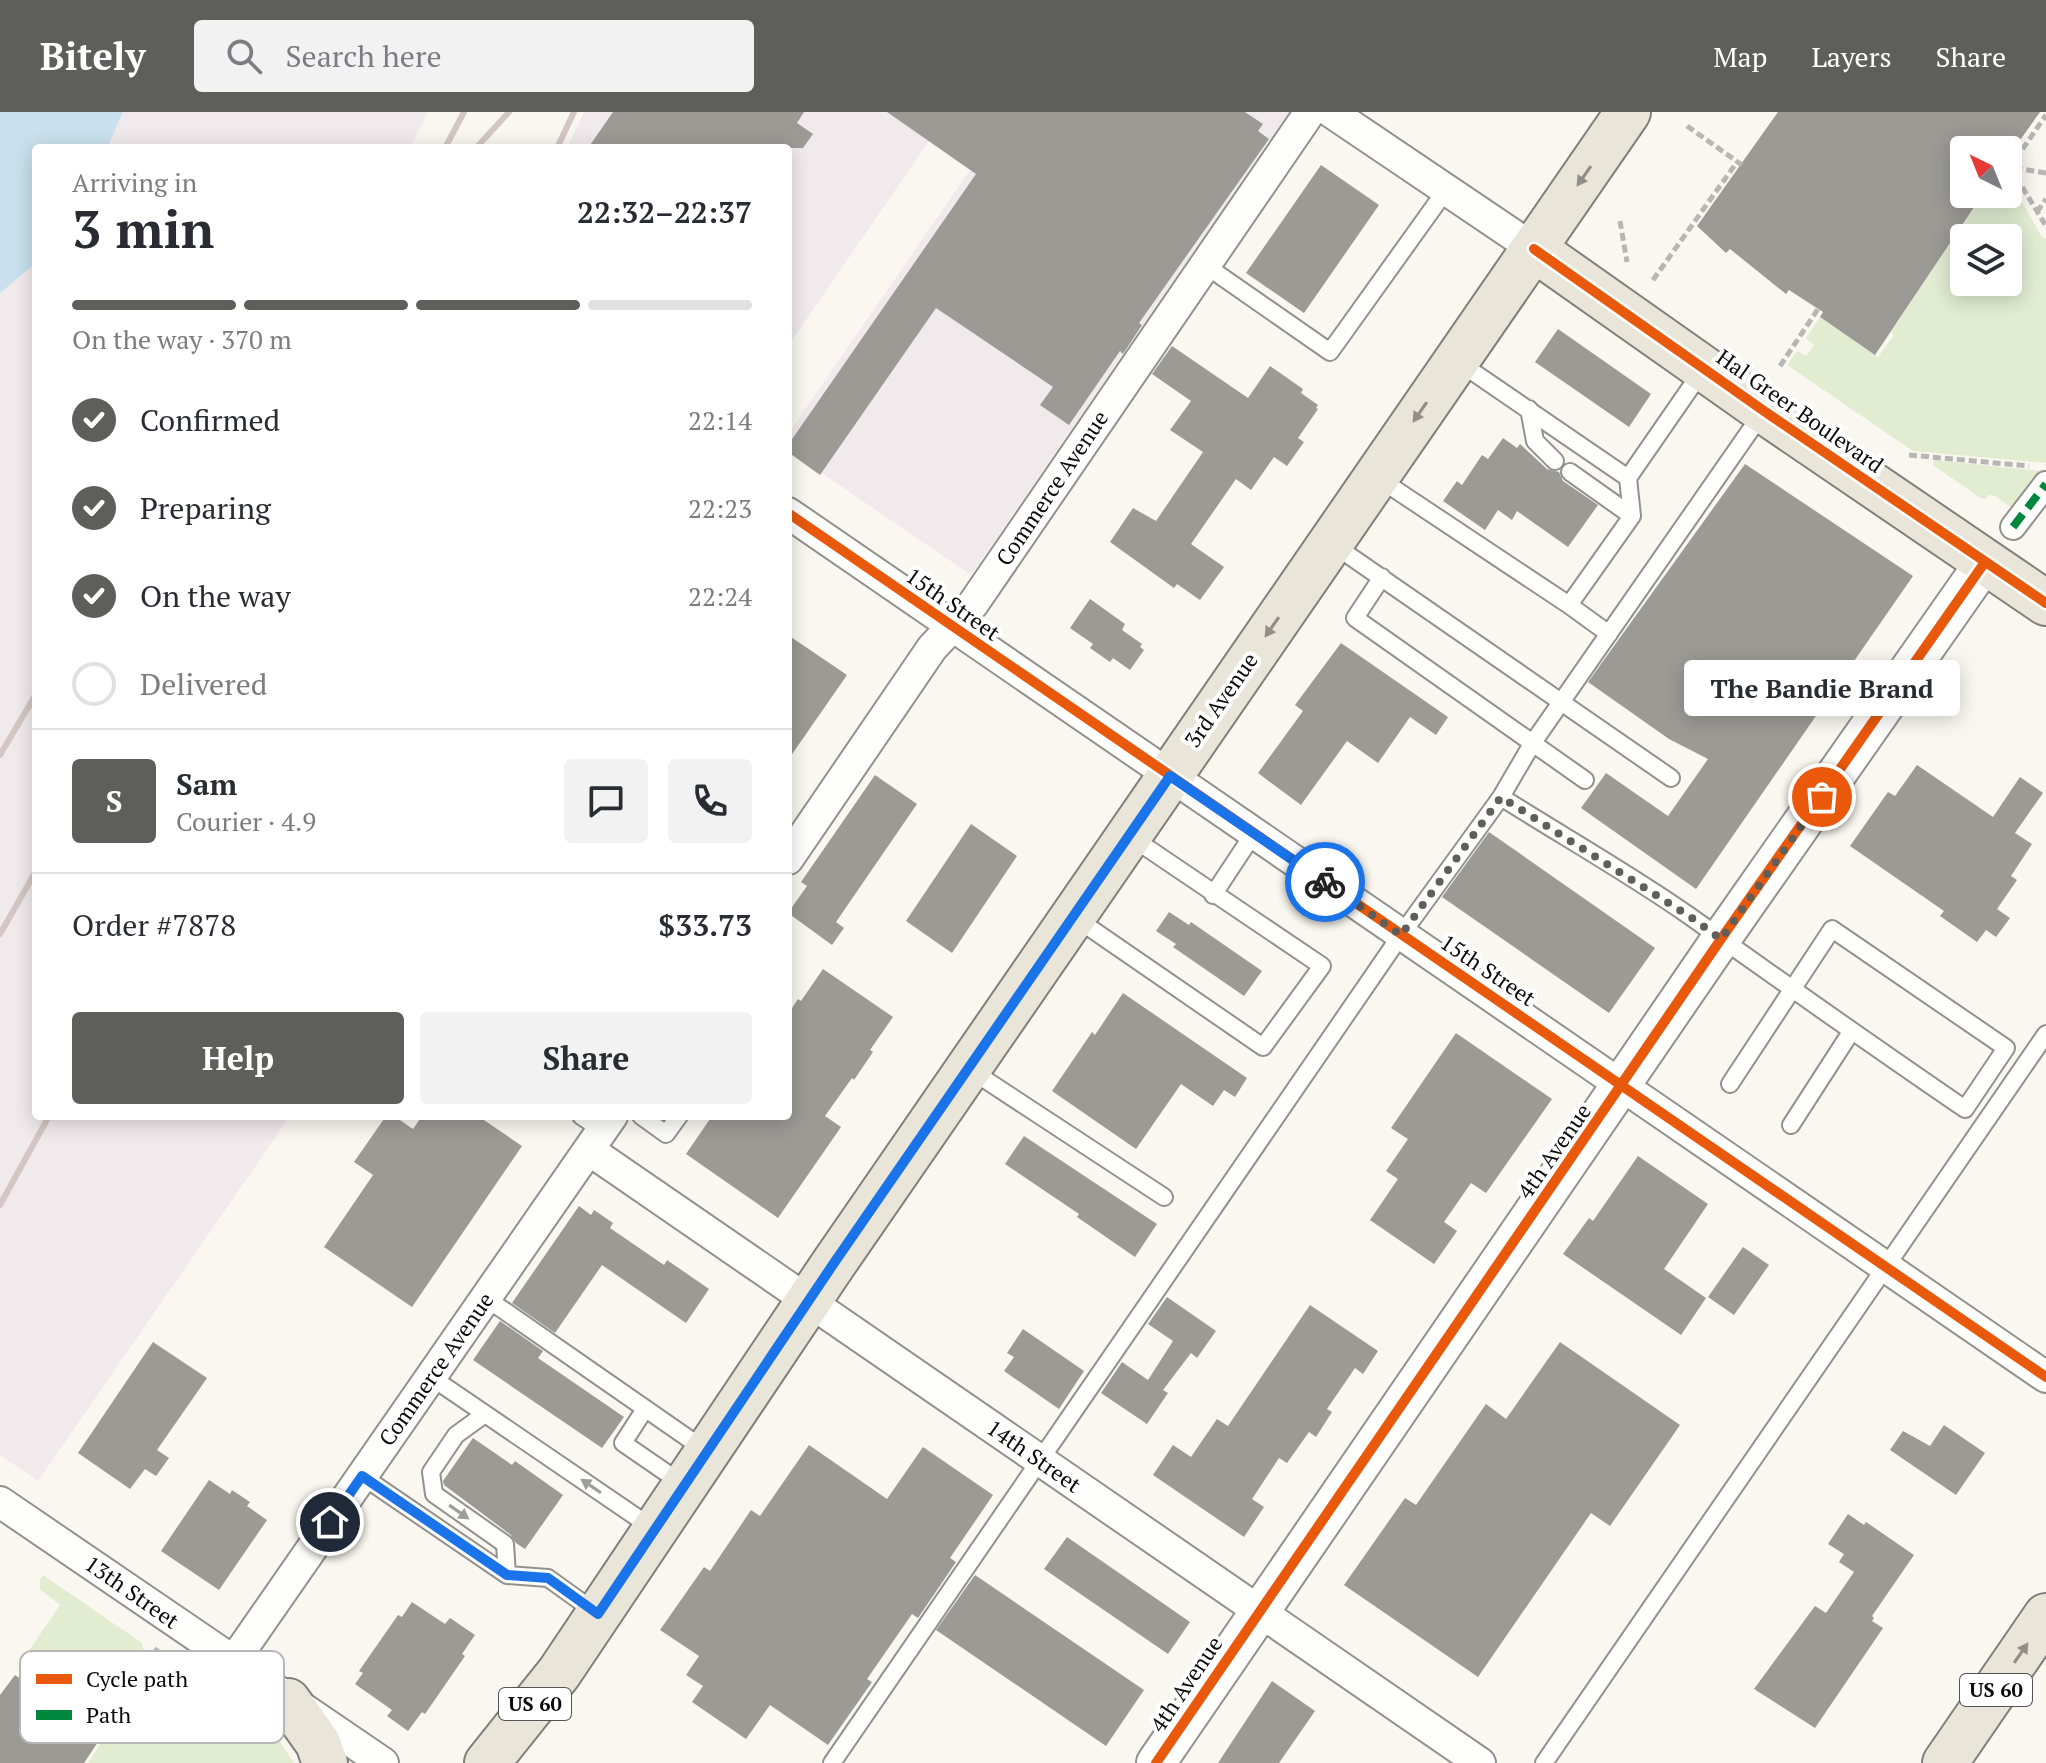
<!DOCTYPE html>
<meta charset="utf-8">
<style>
body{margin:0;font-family:"PT Serif",serif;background:#f2f2f3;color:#2b2b33;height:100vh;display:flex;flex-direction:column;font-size:30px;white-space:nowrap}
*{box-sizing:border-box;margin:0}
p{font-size:26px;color:#7c7c81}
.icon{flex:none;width:44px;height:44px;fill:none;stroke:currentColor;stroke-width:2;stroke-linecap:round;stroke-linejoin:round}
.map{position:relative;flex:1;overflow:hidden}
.panel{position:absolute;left:32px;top:32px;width:760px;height:976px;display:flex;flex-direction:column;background:#fff;border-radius:8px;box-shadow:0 4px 20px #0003}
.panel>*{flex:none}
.needle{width:52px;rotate:317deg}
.controls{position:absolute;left:1950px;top:24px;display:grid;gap:16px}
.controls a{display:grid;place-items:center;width:72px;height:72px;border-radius:8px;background:#fff;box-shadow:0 4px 20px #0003;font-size:40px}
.pin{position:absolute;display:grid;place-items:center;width:68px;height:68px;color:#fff;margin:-34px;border:4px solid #fff;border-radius:50%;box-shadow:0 2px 8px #0007}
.courier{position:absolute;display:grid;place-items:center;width:80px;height:80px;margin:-40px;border:6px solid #1a73e8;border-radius:50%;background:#fff;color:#222;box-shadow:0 2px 10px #0007}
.bubble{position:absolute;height:56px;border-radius:8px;background:#fff;box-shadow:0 4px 20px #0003;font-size:26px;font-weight:700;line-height:56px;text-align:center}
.summary em{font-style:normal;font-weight:700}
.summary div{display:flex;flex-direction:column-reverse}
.summary{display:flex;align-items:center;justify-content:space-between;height:136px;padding:0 40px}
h1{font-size:52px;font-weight:700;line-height:60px}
.bar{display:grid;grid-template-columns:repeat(4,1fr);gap:12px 8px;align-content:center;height:96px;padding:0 40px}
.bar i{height:10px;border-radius:6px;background:#e1e1e2}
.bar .selected{background:#5e5e5b}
.bar p{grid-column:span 4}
.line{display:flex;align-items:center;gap:20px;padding:0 40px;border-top:2px solid #e1e1e2}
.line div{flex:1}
.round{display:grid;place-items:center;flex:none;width:84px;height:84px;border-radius:8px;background:#f2f2f3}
ol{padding:0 40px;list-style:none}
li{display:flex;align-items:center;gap:24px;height:88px}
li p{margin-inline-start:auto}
li .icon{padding:8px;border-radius:50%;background:#5e5e5b;color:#fff;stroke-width:4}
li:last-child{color:#7c7c81}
li i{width:44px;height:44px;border:4px solid #e1e1e2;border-radius:50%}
.cta{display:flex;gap:16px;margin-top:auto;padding:16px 40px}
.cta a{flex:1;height:92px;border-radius:8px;background:#5e5e5b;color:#fff;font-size:32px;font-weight:700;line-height:92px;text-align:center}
.cta a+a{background:#f2f2f3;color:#2b2b33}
header{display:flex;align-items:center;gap:48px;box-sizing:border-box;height:112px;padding:0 40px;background:#5e5e5b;color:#fff}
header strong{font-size:38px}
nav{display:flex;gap:44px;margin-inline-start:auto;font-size:28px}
.search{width:560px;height:72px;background:#f2f2f3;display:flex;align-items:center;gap:20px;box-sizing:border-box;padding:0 28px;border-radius:8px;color:#7c7c81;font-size:30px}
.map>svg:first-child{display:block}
</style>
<header>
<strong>Bitely</strong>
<div class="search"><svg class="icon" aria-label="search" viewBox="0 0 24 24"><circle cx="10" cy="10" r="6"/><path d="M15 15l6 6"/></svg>Search here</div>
<nav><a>Map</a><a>Layers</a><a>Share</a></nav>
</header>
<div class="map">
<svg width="2046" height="1651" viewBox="0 0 2046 1651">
<rect width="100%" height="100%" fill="#f9f7ef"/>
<path fill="#f0eaec" d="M123,0H428L410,36H107Z
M584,0H949L788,234V36H567Z
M1010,0H1289L971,463L788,338V322Z
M36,151V1004H290L38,1369L0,1343V181Z"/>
<path fill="#e1ecd1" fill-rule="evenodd" d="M2009,68L2042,125L2046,127V351L1913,339L1787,253L1797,239L1806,244L1814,233L1806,226L1820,205L1878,245L1894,223L1891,220L1982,85L1992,91L1999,82H2008ZM1964,126H2008V170H1964Z
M1934,348L2041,359L2013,397L1995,384L1989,383L1984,387L1979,385L1933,353Z
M43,1463L142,1531L145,1546L108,1599L26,1543L60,1493L40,1477V1468Z
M167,1548L267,1617L276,1624L294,1651H88L152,1552Z
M27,1552L104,1606L95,1619L18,1565Z"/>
<path fill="#c9e1ee" d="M0,0H123L107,36H36V151L0,181Z"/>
<path fill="#9c9a95" d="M613,0H804L797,11L813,22L803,36H588Z
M887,0H1245L1263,12L1258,19L1269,27L1139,211L1142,213L1123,242L1120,239L1069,313L1040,293L1053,275L936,196L820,363L788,340V333L976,62Z
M1778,0H2040L2013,38H1964V82H1983L1875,243L1820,205L1823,200L1789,178L1786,182L1730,137L1726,141L1697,114Z
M1321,53L1379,93L1304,201L1246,161Z
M1558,217L1651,282L1629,315L1535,250Z
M1172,234L1248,286L1270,254L1303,277L1301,281L1318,293L1316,296L1318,297L1298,326L1304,330L1287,354L1274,345L1251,378L1236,367L1191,432L1224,455L1200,488L1177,472L1174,476L1110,430L1133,396L1156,409L1203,340L1170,318L1191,289L1152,262Z
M1503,326L1517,336L1520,332L1547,357L1559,360L1563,369L1598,393L1568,435L1517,399L1512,408L1498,398L1485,418L1443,389L1457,369L1462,373L1482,343L1488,347Z
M1745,352L1913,464L1696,777L1581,696L1606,661L1668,704L1708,647L1669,627L1588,570Z
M1090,487L1125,512L1122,518L1142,532L1140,535L1144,538L1130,558L1113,546L1110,550L1090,536L1093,532L1070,516Z
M788,523L847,563L788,648Z
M1341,531L1448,605L1436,623L1410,605L1378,651L1347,629L1301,693L1258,661L1303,599L1295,593Z
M1917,653L1993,705L2020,665L2043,681L2015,721L2032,732L2011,764L2017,768L1997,797L2010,806L1996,825L1986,818L1977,830L1940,804L1944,799L1850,734L1888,680L1895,684Z
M875,663L917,692L836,810L844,816L832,833L788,801L807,774L801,770Z
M971,712L1017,744L952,841L906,809Z
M1489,720L1655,836L1609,901L1442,785Z
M1169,800L1189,813L1191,810L1262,859L1244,884L1173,835L1176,832L1156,819Z
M823,857L893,905L870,938L873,940L854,968L852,966L825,1004L841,1015L778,1106L686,1042L712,1004H788V902L798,887L801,889Z
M1123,881L1247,966L1235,985L1224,978L1213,994L1181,972L1136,1037L1052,979L1092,920L1095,923Z
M1456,921L1552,987L1486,1081L1471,1071L1444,1110L1457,1119L1434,1152L1370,1108L1398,1067L1386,1059L1408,1027L1391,1016Z
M386,1004H394L413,1017L422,1004H478L522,1034L412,1195L324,1135L373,1063L354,1050Z
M1024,1024L1157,1112L1135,1145L1077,1105L1079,1102L1005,1052Z
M1638,1044L1708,1092L1664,1157L1706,1186L1681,1223L1563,1142L1589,1106L1593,1109Z
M579,1094L591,1103L594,1098L613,1111L610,1116L664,1153L667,1148L709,1177L686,1211L602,1153L555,1221L512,1191Z
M1743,1135L1769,1153L1734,1203L1708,1185Z
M1167,1185L1216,1219L1197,1246L1191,1241L1163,1278L1168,1281L1147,1312L1101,1281L1122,1250L1148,1268L1173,1229L1148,1212Z
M1310,1193L1378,1239L1363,1262L1355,1256L1327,1297L1332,1300L1316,1325L1309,1320L1287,1351L1279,1346L1252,1387L1264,1395L1244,1425L1153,1363L1173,1333L1191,1345L1217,1307L1228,1314Z
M500,1209L543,1239L538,1246L624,1305L602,1336L473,1248Z
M1023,1217L1084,1259L1059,1297L1004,1259L1014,1245L1007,1241Z
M153,1230L207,1266L157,1338L169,1346L156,1364L145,1357L130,1377L78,1341Z
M1560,1230L1680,1313L1610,1414L1591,1401L1478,1565L1344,1473L1405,1386L1416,1393L1486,1292L1506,1307Z
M1944,1313L1985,1341L1956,1383L1890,1338L1903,1319L1930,1334Z
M473,1326L512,1353L515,1349L563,1383L525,1437L516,1431L511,1423L444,1373L443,1369Z
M809,1333L887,1387L923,1335L993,1383L950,1446L956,1450L918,1506L912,1502L867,1567L872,1570L828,1633L770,1593L746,1627L692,1590L703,1574L686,1563L699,1544L660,1518L704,1455L710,1459L751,1398L760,1404Z
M209,1368L230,1382L232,1378L250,1390L247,1394L267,1408L219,1478L161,1439Z
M1848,1402L1864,1413L1866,1410L1914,1443L1872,1504L1874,1506L1872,1509L1883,1516L1815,1616L1754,1577L1815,1494L1826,1501L1854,1460L1839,1450L1844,1442L1828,1432Z
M1067,1425L1190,1510L1168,1542L1044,1457Z
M975,1463L1144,1578L1106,1634L936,1518Z
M412,1490L445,1512L450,1506L475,1523L462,1542L465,1544L425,1602L422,1600L408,1619L387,1604L392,1598L355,1572L363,1561L359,1559L398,1503L402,1505Z
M15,1563L102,1624L84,1651H0V1583Z
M1272,1569L1315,1599L1279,1651H1218Z"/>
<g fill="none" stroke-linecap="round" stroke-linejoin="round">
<g stroke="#92918e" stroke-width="20">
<path id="service" d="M1205,153L1330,240L1446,78
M1529,297L1535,329L1555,349
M1570,360L1632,404
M1378,366L1569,493L1632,404L1628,366L1457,249
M1628,366L1702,259
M1331,431L1671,666
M1382,465L1355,506L1585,668
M1569,493L1609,522
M1501,685C1564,725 1630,762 1691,805C1782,870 1873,934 1965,997L2006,936L1832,817L1730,972
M1213,783L1254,721
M1074,805L1263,935L1322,854L1131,725
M969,957L1164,1085
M581,1004L602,1018
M641,1004L666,1022L679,1004
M1791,1013L1851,920
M486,1186L705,1338
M431,1265L654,1417
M645,1297L623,1331L684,1373
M485,1302L456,1323L431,1360L434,1382L505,1432L507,1463
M362,1364L507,1463L548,1466L598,1502
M832,1651L1401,823L1501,685L1532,632L1763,300
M1544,1651L2046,922"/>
</g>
<g stroke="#92918e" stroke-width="28">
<path id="pedestrian" d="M2013,415L2046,372"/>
</g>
<g stroke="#92918e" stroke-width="34">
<path id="minor" d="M1331,0L1534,137
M788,401L2046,1265
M788,747L932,536L973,492L1310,0
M589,1038L1480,1651
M0,1390L383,1651
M233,1550L612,1004"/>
</g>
<g stroke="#92918e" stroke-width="42">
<path id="tertiary" d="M1156,1651L1721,827L1985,450"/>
</g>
<g stroke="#7f7f7b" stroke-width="48">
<path id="primary" d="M1534,137L1764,299L2046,491
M288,1589L318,1631L325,1651
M487,1651L559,1561L834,1151L1628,0
M1945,1651L2046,1504"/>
</g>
<path stroke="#b7b6b5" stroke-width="5" stroke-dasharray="8 4" stroke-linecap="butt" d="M1687,14L1742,53
M2009,57L2046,3
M2046,61L2010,55L2046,114
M1988,86L1991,82
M2037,100L2046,87
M1620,109L1627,150
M1653,168L1737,50
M1780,254L1818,197
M1909,343L2029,354
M22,1545L110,1606
M99,1622L158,1536"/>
<use href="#service" stroke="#fefefd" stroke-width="16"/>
<use href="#pedestrian" stroke="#fefefd" stroke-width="24"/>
<use href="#minor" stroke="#fefefd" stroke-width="30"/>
<use href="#tertiary" stroke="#fefefd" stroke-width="38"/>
<use href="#primary" stroke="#e9e6d9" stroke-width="44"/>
<path stroke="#d4c6c4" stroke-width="6" d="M445,36L464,0
M476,36L509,0
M557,36L574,0
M0,643L36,582
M0,822L36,759
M0,1093L49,1004"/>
<path stroke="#00873e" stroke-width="8" stroke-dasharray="16 8" stroke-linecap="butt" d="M2013,415L2046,372"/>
<g stroke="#fff" stroke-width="15">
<path id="cycleway" d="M1534,137L1764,299L2046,491
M788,401L2046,1265
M1156,1651L1721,827L1985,450"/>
</g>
<use href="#cycleway" stroke="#e8590c" stroke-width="10"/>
</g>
<defs><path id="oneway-solid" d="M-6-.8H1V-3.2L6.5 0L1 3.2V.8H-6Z" transform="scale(2)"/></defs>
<g fill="#908e87">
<use href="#oneway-solid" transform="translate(1584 64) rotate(125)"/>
<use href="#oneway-solid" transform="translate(1420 300) rotate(125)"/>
<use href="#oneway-solid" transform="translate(1272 515) rotate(125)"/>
<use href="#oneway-solid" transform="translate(2021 1541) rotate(-55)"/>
</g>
<g fill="#9d9d9c">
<use href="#oneway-solid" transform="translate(591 1374) rotate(-146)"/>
<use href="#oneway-solid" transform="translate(459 1400) rotate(35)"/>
</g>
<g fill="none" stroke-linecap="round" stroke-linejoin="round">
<path stroke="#5e5e5b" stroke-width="8" stroke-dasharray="0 14.4" d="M1325,770L1401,823L1501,685L1689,804L1721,827L1822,685"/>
<path stroke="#1a73e8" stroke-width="10" d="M330,1410L362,1364L507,1463L548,1466L598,1502L834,1151L1170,664L1325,770"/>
</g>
<g text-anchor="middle" stroke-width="8" stroke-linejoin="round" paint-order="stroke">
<g fill="#fff" stroke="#545454" stroke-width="2">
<rect x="1960" y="1562" width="72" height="32" rx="6"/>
<rect x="499" y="1576" width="72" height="32" rx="6"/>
</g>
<g font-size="20" font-weight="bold" fill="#0b0b0b">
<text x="1996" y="1585">US 60</text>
<text x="535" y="1599">US 60</text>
</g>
<g font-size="22" fill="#0b0b0b" stroke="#fff">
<text transform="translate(1800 299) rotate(35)" y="8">Hal Greer Boulevard</text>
<text transform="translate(1052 376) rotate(-56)" y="8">Commerce Avenue</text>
<text transform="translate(953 492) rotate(35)" y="8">15th Street</text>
<text transform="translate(1221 588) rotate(-55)" y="8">3rd Avenue</text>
<text transform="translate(1488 858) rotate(34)" y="8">15th Street</text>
<text transform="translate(1554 1039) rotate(-55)" y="8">4th Avenue</text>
<text transform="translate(436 1257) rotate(-55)" y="8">Commerce Avenue</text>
<text transform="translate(1034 1344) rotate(35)" y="8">14th Street</text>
<text transform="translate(132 1480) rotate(35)" y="8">13th Street</text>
<text transform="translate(1186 1572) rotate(-56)" y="8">4th Avenue</text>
</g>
</g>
<rect x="20" y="1539" width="264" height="92" rx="12" fill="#fff" stroke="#b6b6b6" stroke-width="2"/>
<rect x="36" y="1562" width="36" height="10" fill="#e8590c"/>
<rect x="36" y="1598" width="36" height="10" fill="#00873e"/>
<g font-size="22" fill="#0b0b0b">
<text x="86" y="1575">Cycle path</text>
<text x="86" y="1611">Path</text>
</g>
</svg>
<div class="controls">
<a><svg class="needle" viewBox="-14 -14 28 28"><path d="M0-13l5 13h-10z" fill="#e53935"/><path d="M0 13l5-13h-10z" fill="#7c7c81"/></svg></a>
<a><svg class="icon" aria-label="layers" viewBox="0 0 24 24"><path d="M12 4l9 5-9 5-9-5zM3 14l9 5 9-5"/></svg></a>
</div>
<div class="pin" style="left:1822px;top:685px;background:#ea580c"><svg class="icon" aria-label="bag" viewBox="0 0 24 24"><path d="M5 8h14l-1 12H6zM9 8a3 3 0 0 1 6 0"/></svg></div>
<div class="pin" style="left:330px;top:1410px;background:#1f2937"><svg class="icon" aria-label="home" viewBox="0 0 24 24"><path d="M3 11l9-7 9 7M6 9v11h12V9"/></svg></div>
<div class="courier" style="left:1325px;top:770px"><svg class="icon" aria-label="bike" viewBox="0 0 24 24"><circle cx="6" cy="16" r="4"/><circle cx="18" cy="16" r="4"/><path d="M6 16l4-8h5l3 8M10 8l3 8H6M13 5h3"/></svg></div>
<div class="bubble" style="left:1684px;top:548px;width:276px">The Bandie Brand</div>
<section class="panel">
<div class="summary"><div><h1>3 min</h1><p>Arriving in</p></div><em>22:32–22:37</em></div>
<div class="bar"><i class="selected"></i><i class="selected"></i><i class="selected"></i><i></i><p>On the way · 370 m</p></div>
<ol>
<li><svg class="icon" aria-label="check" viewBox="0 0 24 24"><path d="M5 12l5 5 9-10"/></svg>Confirmed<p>22:14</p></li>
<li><svg class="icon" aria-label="check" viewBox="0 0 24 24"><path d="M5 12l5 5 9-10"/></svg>Preparing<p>22:23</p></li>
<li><svg class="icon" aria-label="check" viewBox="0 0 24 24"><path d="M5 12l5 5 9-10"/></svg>On the way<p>22:24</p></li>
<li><i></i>Delivered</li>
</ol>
<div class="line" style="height:144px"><b class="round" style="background:#5e5e5b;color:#fff">S</b><div><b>Sam</b><p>Courier · 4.9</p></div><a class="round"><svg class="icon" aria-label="chat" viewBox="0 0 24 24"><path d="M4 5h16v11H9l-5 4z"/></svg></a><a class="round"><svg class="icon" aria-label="phone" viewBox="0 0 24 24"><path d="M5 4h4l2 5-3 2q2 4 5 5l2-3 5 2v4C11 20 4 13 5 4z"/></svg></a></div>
<div class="line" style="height:104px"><div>Order #7878</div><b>$33.73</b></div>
<div class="cta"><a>Help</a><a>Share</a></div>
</section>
</div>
